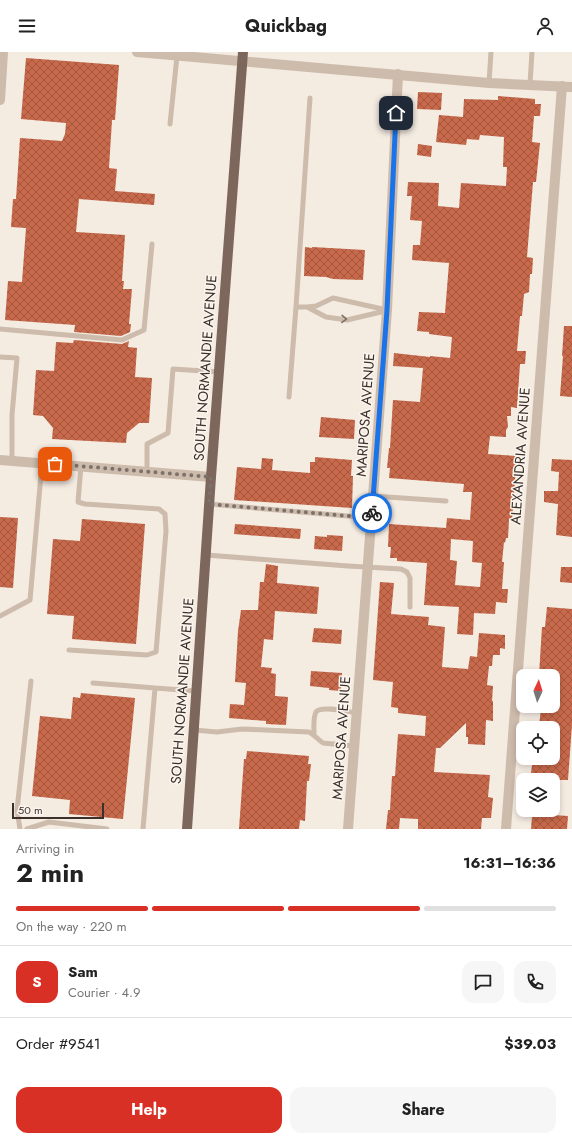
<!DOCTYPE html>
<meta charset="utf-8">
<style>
body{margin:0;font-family:Jost,sans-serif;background:#f6f6f6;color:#222;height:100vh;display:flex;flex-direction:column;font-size:15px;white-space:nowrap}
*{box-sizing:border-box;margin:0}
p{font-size:13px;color:#767676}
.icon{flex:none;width:22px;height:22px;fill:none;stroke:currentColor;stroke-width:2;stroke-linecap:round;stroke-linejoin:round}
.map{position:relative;height:777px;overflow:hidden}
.details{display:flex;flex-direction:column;background:#fff;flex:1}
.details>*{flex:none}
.needle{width:26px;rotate:4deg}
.controls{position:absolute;left:516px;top:617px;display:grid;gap:8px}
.controls a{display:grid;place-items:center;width:44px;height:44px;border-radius:8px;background:#fff;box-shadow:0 2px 6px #0003;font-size:20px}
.scale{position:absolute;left:12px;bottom:10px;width:92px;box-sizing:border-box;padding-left:4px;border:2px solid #3b302b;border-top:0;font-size:11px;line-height:14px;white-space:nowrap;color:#3b302b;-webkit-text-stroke:3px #fbf5ee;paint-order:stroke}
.pin{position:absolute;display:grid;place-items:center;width:34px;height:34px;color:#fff;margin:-17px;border-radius:8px;box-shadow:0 2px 6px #0006}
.courier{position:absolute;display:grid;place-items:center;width:40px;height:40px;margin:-20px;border:3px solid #1a73e8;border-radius:50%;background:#fff;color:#222;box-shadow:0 1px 5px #0007}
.head em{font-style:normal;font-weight:700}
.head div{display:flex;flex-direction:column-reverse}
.head{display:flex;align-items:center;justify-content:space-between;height:68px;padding:0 16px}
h1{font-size:26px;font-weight:700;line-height:30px}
.bar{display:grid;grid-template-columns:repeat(4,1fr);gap:6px 4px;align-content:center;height:48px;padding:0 16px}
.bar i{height:5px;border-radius:3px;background:#e0e0e0}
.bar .current{background:#d93025}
.bar p{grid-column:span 4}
.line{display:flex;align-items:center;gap:10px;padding:0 16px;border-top:1px solid #e0e0e0}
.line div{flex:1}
.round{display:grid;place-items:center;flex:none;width:42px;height:42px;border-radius:12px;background:#f6f6f6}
.action{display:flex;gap:8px;margin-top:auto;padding:8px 16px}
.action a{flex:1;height:46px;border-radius:12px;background:#d93025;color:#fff;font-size:16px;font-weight:700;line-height:46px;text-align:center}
.action a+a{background:#f6f6f6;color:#222}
header{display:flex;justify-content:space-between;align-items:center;height:52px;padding:0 16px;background:#fff;font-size:18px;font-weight:700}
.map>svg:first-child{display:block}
</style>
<header><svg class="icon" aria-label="menu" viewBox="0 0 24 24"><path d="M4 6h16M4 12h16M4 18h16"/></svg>Quickbag<svg class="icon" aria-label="person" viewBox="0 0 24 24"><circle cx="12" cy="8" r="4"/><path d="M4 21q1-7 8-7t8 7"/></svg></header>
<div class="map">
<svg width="572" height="777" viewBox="0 0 572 777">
<defs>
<pattern id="building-cross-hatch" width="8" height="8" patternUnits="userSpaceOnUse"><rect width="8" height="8" fill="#c8694b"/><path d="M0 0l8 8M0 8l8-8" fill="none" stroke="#a4573f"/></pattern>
</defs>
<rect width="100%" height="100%" fill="#f4ebe1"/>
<path fill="url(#building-cross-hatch)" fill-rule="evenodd" d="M26,6L119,13L115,68H112L109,116L117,117L115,139L155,142L154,153L79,147L76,180L125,183L122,229H124L123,237H132L129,272H131L130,280L121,284L74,280L75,273L5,268L8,229L22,230L26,176L11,175L13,147H16L20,86L62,89L65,82L66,71L21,67Z
M418,40L442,41L441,58L417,57Z
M498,44L535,47V52H541L540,64H534L532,90L540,91L536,130H533L527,205L533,206L532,222H530L529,240L524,242L522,264H520L517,299H526L525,312H520L517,356L511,355V364H507L508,375L506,378V385L490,384L488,402L517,404L512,468H509L508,486H506L505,491L504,490L502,510H504L502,537H508L507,551L496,550L495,562L474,561L473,583L457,582L459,555L424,553L427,511L397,509V506H390L391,495H388L389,472L446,476L447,466L470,468L472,440H463L464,432L389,426L390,416H387L389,396H390L393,348L420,350L423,316L393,314L394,301L430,305V304L450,306L452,285L429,282V280L417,279L419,260L445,261L449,211L412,208L413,193H420L422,169L410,168L412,144H407L408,130L439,131L438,154L459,156L461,131L506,134L507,115H503L504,85L480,83L479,88L467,87L466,93L436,90L439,63L463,65L464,47L498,48ZM451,487L473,489L472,510L482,511L480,535L455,533L457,509L450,508Z
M418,92L432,94L431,105L417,103Z
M305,195L312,196V195L365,198L363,228L333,227L326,225L304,224Z
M564,274H572V345L560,344L563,304H562Z
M74,288L122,292L129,289L128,295L137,296L135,325L152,326L149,371H139L127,381L126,391L52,387L53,376L43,364L33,363L36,318L54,319L56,290L73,291Z
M321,365L355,368L354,387L319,385Z
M315,405L352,408L351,424H353L352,456L234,448L237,415L261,417L262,406L273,407L272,418L310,421V410H315Z
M552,407L572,408V485L556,483L558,452L544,450V439H558L559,420L551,419Z
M0,465L18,466L13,536L0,535Z
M82,467L145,472L136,592L72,587L74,564L47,562L53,487L80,489Z
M235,472L301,477L300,487L234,482Z
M327,483L343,484L342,499L314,497L315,484L327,485Z
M266,512L278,514L277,531L319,535L317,562L275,559L273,588L264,587L261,615L272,616L271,621L276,622L275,644L288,645L286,673L266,672V669L229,666L230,652L244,653L246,631L235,630L238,579L241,558H258L260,530H264Z
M561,515H572V531L560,530Z
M380,530L394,531L391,562L429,565L428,573L445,575L442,615L468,617L470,604L477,605L479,581L505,583V597L500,596V603H493L492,614H489L487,633L493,634L492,649H493V669L486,668L485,693L468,692V685H466V671L440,696H436L434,720L490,723L488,745L493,746L491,766H482L481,777H418V767L400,766L399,777H386L388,758H390L392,724H395L398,682L425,684L426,664L398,661V656L391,655L393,630L373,628Z
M547,555L572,557V673L568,728H530L533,706H553V676H539L541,654H553V624L539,623L542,575H545Z
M314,576L342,578L341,592L312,590Z
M311,619L342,621L341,639L329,638V636L310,634Z
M81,641L135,646L123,767L69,762L70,748L32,744L40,664L71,667L73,645L80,646Z
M247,699L309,704L308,712H311L309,729H307L305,769L300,768L299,777H239L244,707H246Z
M538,762L568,764L567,777H531L532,764H538Z"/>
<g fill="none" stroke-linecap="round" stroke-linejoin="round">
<path stroke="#cdbbac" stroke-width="5" d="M489,31L491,0
M530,32L532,0
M310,46L296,255H307L316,254L333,246L387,258
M170,72L177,4
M307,255L326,265L347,268L385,259
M0,277L122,288L144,278L152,192
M0,305L17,306L12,363V408
M289,345L296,255
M147,420V392L168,381L173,317L219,320
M373,444L446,449
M209,452L371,466
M206,503L348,514L401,517L407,520L410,526V555
M0,564L30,548L42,411
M69,598L147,603L156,600L166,479L165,462L159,457L85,452L78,450L81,414
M93,631L155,636L143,777
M155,636L196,639
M194,678L217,680L242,677L309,680C315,683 317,687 323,691L354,694
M314,682C314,676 313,665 316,660C321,653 349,660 357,661
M20,777L17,758L31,629
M27,777L49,770L107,777"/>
<path stroke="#cdbbac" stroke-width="10" d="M0,48L3,0
M0,408L211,425
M348,777L387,258L398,22
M506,777L562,34"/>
<path stroke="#cdbbac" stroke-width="10" d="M137,0L489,31L572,35"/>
<path stroke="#7d675c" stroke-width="10" d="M187,777L211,425L243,0"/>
</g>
<defs><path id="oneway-chevron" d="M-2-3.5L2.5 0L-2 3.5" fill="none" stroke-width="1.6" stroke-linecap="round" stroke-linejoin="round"/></defs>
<use stroke="#7d6f65" href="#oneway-chevron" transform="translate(344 267) rotate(2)"/>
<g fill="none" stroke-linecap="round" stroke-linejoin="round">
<path stroke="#7c716b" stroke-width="4" stroke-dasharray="0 7.2" d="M55,412L211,425L209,452L372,466V461"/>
<path stroke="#1a73e8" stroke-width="5" d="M372,461L387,258L396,61"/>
</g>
<g text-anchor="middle" stroke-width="3" stroke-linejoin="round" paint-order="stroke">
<g font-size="14" fill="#3b302b" stroke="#fbf5ee">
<text transform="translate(205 316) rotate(-86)" y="5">SOUTH NORMANDIE AVENUE</text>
<text transform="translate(365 363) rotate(-86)" y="5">MARIPOSA AVENUE</text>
<text transform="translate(520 404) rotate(-86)" y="5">ALEXANDRIA AVENUE</text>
<text transform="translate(182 639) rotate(-86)" y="5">SOUTH NORMANDIE AVENUE</text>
<text transform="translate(341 686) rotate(-86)" y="5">MARIPOSA AVENUE</text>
</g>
</g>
</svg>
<div class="controls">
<a><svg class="needle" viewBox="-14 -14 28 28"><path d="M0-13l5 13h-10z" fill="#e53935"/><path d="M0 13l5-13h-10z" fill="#767676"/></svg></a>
<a><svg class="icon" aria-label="locate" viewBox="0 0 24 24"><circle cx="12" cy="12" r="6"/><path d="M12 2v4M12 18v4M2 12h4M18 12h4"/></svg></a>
<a><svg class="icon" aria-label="layers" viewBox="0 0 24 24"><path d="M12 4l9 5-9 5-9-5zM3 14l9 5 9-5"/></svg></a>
</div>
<div class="scale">50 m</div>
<div class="pin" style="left:55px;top:412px;background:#ea580c"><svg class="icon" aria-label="bag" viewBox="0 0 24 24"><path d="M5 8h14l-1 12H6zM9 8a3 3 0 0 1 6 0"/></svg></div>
<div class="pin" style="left:396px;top:61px;background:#1f2937"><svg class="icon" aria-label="home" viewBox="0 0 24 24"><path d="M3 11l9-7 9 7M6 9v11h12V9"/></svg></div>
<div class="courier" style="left:372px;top:461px"><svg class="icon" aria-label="bike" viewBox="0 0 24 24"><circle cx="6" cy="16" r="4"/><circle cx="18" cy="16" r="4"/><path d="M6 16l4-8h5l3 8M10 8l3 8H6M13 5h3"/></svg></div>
</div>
<section class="details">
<div class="head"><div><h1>2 min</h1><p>Arriving in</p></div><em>16:31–16:36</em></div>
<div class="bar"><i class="current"></i><i class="current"></i><i class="current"></i><i></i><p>On the way · 220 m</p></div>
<div class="line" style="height:72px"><b class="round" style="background:#d93025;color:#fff">S</b><div><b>Sam</b><p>Courier · 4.9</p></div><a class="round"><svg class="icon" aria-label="chat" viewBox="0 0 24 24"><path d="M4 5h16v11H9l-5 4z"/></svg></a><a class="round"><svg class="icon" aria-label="phone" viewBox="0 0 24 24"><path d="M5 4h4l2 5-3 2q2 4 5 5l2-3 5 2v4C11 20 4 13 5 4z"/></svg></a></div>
<div class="line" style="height:52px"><div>Order #9541</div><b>$39.03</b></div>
<div class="action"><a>Help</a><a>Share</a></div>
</section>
